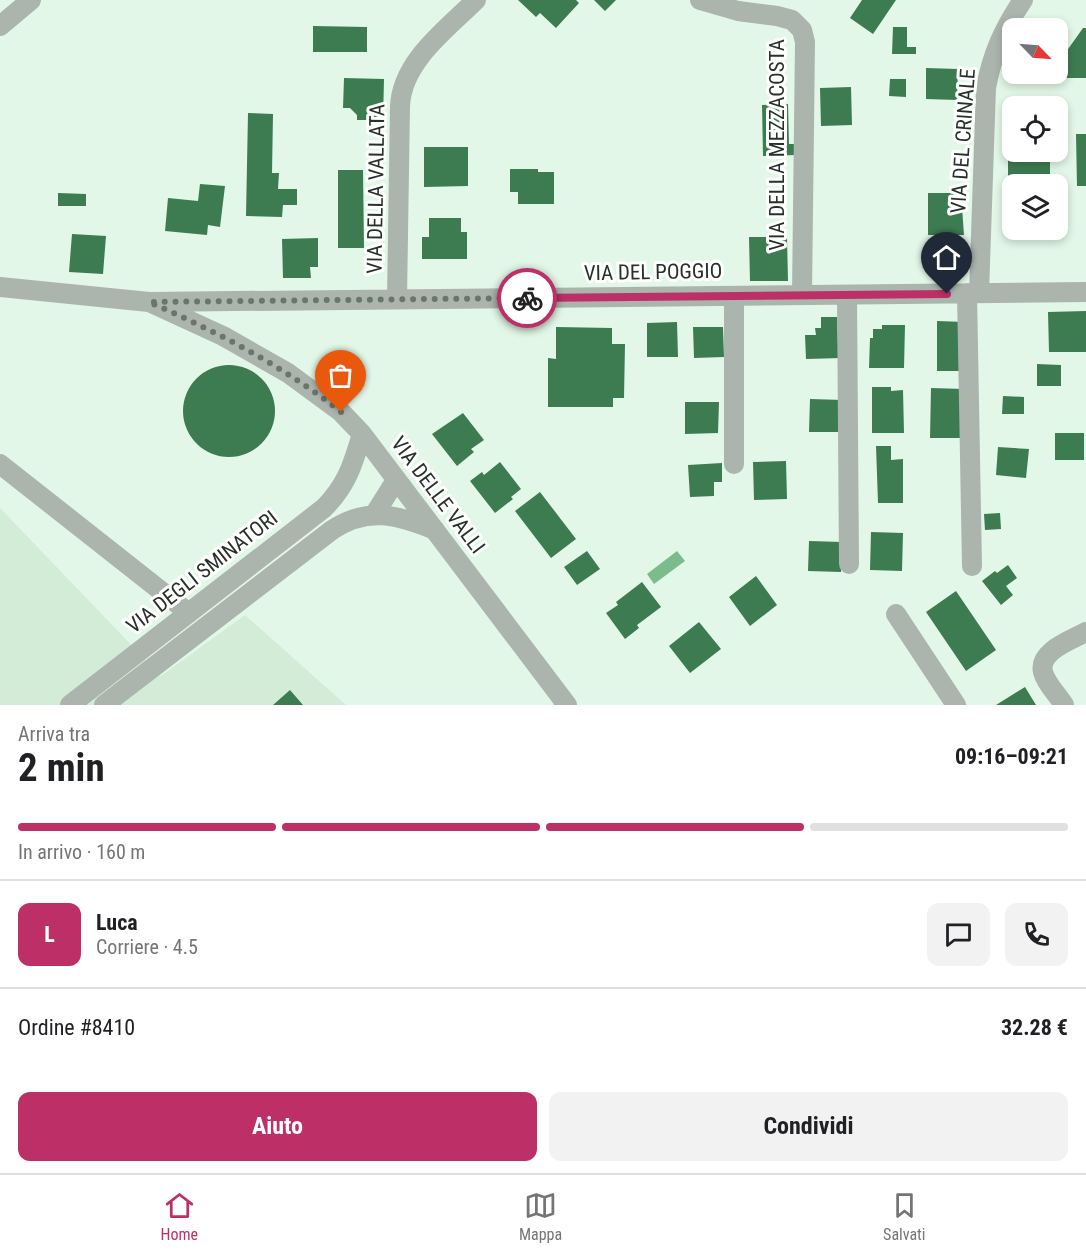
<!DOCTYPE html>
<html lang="it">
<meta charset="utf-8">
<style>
body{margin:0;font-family:"Roboto Condensed",sans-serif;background:#f2f2f2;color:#202124;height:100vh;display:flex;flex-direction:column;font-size:22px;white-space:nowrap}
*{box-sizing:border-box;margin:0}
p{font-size:20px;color:#757577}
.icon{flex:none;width:33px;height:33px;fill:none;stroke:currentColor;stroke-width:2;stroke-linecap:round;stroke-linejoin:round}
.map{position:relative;height:705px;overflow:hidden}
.drawer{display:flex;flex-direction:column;background:#fff;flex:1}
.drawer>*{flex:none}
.needle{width:39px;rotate:115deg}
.fabs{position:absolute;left:1002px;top:18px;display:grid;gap:12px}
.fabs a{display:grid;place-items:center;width:66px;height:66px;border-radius:12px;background:#fff;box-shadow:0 3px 9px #0003;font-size:30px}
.pin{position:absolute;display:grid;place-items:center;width:51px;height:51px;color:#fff;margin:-62px -26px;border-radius:50% 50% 50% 0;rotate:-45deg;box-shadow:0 0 6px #0007}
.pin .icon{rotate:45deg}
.courier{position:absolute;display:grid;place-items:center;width:60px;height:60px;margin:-30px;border:4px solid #bc3067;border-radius:50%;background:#fff;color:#222;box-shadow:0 2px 8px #0007}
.summary em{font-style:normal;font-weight:700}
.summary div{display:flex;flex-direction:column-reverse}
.summary{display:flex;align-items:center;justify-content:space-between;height:102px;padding:0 18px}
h1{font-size:39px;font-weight:700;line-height:45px}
.bar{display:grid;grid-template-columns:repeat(4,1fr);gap:9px 6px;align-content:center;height:72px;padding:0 18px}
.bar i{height:8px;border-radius:4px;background:#e0e0e0}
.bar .selected{background:#bc3067}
.bar p{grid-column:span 4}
.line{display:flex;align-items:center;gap:15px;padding:0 18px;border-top:2px solid #e0e0e0}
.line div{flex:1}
.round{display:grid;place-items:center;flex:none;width:63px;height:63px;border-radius:12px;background:#f2f2f2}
.action{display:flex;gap:12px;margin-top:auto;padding:12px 18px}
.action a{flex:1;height:69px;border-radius:12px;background:#bc3067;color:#fff;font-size:24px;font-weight:700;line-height:69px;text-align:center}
.action a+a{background:#f2f2f2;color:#202124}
.menu{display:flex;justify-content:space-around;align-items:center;height:84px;border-top:2px solid #e0e0e0;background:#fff;font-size:16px;color:#757577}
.menu a{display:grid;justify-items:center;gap:3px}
.menu .selected{color:#bc3067}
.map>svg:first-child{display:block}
</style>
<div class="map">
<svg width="1086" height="705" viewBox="0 0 1086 705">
<rect width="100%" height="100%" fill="#e2f7e7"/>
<path fill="#d2ecd7" d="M0,508L161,676L245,615L346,705H0Z"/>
<path fill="#7cbb8c" d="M677,551L685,561L654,584L647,574Z"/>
<path fill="#3d7b50" d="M518,0H576L579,3L556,28L540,13L536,17Z
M594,0H616L605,11Z
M862,0H896L873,34L850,18Z
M313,26L367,27V52H313Z
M893,27H907V47H916V54H892Z
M1083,28H1086V78H1050V74H1058V52H1066Z
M926,68L958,69L957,100L926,99Z
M344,78L384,79L383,120H357V115L350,108H343Z
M890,79H906V97L889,96Z
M851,87L852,125L821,126L820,88Z
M788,104L789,144H796V155L763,156L762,105Z
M248,113L273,114L272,173H279L278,189H297V205H283L282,217L246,216Z
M1076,134H1086V186H1077Z
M1008,139H1012V152H1050V176H1008Z
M424,147H468V186L424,187Z
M510,169H538V172H554V204H518V192H510Z
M338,170H363L364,248H338Z
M200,184L225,186L220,227L208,225L207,235L165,231L168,198L198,201Z
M58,193L86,194V206H58Z
M928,193H961L964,235H928Z
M429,218H461V232H467V259H422V237H429Z
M72,234L106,236L103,274L69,272Z
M749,237H787L788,281H750Z
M318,238V267H310L311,278H283L282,239Z
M1086,311V352H1049L1048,312Z
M821,317H837L838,346L842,358L806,359L805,335H816L815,328H821Z
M937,321L965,322L964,371H937Z
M677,322L678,357H647V323Z
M882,325H905L904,368H869L870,338H873V329H882Z
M556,327L612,328V344H625L624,398H613V407H548V358L556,359Z
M693,327H723L724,357L694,358Z
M1037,364L1061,365V386H1037Z
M183 411a46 46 0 1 1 92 0a46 46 0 1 1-92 0Z
M872,387H891V391L903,390L904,433H872Z
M931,388L964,389L963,438H930Z
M1003,396L1024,397V414H1002Z
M810,399L843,400V432H809Z
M685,402H719L718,433L685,434Z
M463,413L484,440L471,449L474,452L457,466L432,434Z
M1055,433H1084V460H1055Z
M876,446H891V460L903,459V503H878Z
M998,447L1029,449L1026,478L996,475Z
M786,461L787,499L754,500L753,462Z
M500,462L521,489L511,497L513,499L495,513L470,481L482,472L484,475Z
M722,463V482H714V496L690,497L688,465Z
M540,492L576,539L551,558L515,511Z
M1000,513L1001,529L985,530L984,514Z
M871,532L903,533L902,571L870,570Z
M809,541L842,542L841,572L808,571Z
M587,551L600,569L577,585L564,567Z
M1008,565L1017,578L1006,586L1013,595L1001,605L982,581L995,571L997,573Z
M756,576L777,605L750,626L729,597Z
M642,582L661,607L637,625L639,628L625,639L606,613L618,605L616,602Z
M956,591L996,650L966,671L926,612Z
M699,622L721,649L690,673L669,646Z
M1025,687L1036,705H996Z
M290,690L303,705H273Z"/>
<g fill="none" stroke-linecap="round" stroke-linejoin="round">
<path stroke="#abb4ad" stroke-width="20" d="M700,0L738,11L777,16L792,20L802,30L805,42L802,295
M0,26L31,0
M0,287L149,302L223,336L288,373L341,412L362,434L567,705
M967,293L972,566
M979,293L986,88C992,54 1004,28 1023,0
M847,295L849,564
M734,296V464
M397,299L400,106C402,61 447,29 476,0
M149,302L1086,292
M0,464L189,613
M374,515L396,480
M896,614L956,705
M70,705L324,508C347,485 353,464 362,434
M104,705L332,530C368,506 398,515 435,530
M1064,705C1058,695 1046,684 1043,672C1038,651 1072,640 1086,632"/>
</g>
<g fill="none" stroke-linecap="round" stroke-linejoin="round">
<path stroke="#69766c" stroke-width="6" stroke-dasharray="0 10.8" d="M341,412C282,365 217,332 149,302L527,298"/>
<path stroke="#bc3067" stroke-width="8" d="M527,298L947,294"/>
</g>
<g text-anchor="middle" stroke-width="6" stroke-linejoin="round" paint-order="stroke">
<g font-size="21" fill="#28302a" stroke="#fff">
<text transform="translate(963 141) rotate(-86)" y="7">VIA DEL CRINALE</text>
<text transform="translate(777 145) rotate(-90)" y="7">VIA DELLA MEZZACOSTA</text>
<text transform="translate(376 189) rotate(-89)" y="7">VIA DELLA VALLATA</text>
<text transform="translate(653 272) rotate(-1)" y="7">VIA DEL POGGIO</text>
<text transform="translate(438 495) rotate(53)" y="7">VIA DELLE VALLI</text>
<text transform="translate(202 572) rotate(-38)" y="7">VIA DEGLI SMINATORI</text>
</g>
</g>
</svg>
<div class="fabs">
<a><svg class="needle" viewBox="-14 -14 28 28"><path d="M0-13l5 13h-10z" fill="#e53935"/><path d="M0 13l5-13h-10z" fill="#757577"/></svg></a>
<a><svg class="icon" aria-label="locate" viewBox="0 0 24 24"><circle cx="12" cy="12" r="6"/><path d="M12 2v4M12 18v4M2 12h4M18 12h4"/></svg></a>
<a><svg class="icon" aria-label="layers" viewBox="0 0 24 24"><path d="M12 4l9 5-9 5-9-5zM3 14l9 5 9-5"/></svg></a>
</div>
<div class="pin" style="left:341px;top:412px;background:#ea580c"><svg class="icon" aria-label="bag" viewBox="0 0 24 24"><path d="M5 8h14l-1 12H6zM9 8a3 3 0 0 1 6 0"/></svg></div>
<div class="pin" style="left:947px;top:294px;background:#1f2937"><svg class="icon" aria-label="home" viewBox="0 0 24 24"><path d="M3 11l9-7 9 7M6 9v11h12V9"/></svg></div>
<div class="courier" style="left:527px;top:298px"><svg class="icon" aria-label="bike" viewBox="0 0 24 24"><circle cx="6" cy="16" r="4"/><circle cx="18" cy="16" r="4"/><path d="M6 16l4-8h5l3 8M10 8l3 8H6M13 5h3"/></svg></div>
</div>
<section class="drawer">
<div class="summary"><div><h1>2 min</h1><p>Arriva tra</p></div><em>09:16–09:21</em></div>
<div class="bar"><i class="selected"></i><i class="selected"></i><i class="selected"></i><i></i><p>In arrivo · 160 m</p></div>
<div class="line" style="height:108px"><b class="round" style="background:#bc3067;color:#fff">L</b><div><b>Luca</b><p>Corriere · 4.5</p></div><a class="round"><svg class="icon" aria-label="chat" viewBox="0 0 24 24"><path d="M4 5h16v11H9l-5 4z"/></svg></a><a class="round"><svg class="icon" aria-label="phone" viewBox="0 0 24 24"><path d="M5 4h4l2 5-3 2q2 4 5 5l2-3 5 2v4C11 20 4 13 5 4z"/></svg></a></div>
<div class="line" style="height:78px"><div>Ordine #8410</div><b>32.28 €</b></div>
<div class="action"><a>Aiuto</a><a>Condividi</a></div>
</section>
<nav class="menu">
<a class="selected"><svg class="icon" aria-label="home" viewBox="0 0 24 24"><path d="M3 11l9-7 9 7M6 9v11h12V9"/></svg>Home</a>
<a><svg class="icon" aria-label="map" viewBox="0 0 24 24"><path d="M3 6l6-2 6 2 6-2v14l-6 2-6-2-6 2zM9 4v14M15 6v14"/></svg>Mappa</a>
<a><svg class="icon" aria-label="saved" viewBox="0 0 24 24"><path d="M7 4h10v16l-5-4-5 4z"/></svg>Salvati</a>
</nav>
